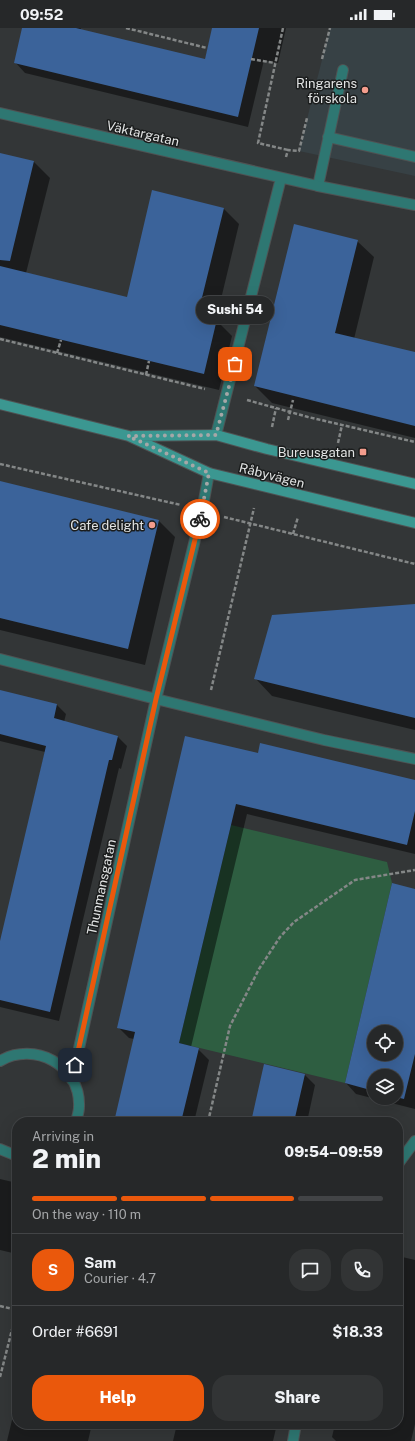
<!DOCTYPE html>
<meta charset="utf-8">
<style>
body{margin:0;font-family:"Public Sans",sans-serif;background:#323435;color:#f1f3f6;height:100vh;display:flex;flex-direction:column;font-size:15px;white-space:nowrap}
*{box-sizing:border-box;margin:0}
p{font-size:13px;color:#a4a6a8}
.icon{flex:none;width:22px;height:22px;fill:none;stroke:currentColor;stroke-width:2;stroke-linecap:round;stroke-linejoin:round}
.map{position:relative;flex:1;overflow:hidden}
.drawer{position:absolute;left:12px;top:1089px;width:391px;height:312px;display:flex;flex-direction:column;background:#262829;border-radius:16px;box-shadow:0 4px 16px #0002,0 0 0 1px #424446}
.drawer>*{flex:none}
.tools{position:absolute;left:367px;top:997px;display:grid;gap:8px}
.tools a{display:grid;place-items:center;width:36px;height:36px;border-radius:50%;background:#262829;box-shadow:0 4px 16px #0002,0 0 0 1px #424446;font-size:20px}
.pin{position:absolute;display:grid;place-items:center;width:34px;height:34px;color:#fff;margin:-17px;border-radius:8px;box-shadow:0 2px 6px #0006}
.courier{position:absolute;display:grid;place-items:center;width:40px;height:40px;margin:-20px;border:3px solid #ea580c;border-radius:50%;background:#fff;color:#222;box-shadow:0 1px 5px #0007}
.bubble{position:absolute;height:28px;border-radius:14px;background:#262829;box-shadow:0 4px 16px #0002,0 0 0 1px #424446;font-size:13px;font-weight:800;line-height:28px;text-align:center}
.head em{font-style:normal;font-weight:800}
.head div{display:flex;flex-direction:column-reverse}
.head{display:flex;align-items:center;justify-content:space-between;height:68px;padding:0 20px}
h1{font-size:26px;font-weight:800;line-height:30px}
.bar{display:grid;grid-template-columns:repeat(4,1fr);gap:6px 4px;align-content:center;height:48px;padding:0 20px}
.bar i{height:5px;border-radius:3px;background:#424446}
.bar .current{background:#ea580c}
.bar p{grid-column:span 4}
.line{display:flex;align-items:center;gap:10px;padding:0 20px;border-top:1px solid #424446}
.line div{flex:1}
.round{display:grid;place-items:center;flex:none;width:42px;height:42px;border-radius:16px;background:#323435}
.cta{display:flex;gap:8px;margin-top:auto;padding:8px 20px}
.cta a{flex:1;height:46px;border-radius:16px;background:#ea580c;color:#fff;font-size:16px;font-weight:800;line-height:46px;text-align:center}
.cta a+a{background:#323435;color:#f1f3f6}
.status{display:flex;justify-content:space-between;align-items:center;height:28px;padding:0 20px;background:#262829;direction:ltr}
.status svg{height:11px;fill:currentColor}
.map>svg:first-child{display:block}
</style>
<div class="status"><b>09:52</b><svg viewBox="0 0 49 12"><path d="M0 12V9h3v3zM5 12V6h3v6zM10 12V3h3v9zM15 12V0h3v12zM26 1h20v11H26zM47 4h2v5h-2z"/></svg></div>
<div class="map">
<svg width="415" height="1413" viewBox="0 0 415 1413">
<rect width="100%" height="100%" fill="#333637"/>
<path fill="#374145" d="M330,0H415V148L299,123Z"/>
<path fill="#2e5e41" d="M231,797L387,834L392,855L345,1055L179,1015Z"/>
<path fill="#0007" fill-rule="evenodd" d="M23,0H81L80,2L205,32L213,0H286L278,35L264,32L248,99L25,45L15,34Z
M0,126L34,134L50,150L26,245L128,270L223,180L239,196L216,292L232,308L219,362L0,309Z
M357,213L374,229L354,311L415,326V410L272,375L255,358Z
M0,454L159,493L175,509L145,637L0,602Z
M415,577V702L272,668L256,651Z
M0,663L57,677L66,686L64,694L118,709L127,718L121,741L119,740L59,993L0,979V918L45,724L0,713Z
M258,727L415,753V826L247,786L191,1019L198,1021L209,1032L194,1094H115L134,1011L129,1010L118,999Z
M415,862V1081L356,1066L346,1055ZM374,1004H396V1026H374ZM374,1048H396V1070H374Z
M305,1047L315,1057L307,1094H252Z
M0,1151L17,1155V1226L0,1222Z
M398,1228L415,1232V1396L411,1413H336L332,1409L335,1396H398Z
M17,1371V1396H92L88,1413H7Z
M177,1396H191L202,1398V1396H277L273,1413H173Z"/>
<path fill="#3b639a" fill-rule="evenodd" d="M22,0H76L205,31L212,0H259L238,89L14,35Z
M0,125L34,133L10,233L0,232Z
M152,162L224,180L198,286L217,291L204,346L0,297V238L127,269Z
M294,196L358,212L335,305L415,324V398L254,358Z
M0,453L159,492L128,621L0,590Z
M415,576V690L254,651L272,587Z
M0,662L57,676L54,690L118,708L112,732H109L50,984L0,972V913L46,718L0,706Z
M185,708L258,725L260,715L415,752V783L407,817L236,776L179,1015L199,1020L181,1094H114L135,1004L117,1000Z
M392,855L415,861V1026L404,1071L396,1069V1048H374V1063L345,1055ZM374,1004H396V1026H374Z
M264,1036L305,1046L294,1094H251Z"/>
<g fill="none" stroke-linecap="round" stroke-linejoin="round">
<g stroke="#4f5253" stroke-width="12">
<path id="lane" d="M328,109L415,129
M318,158L343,42"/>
</g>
<g stroke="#4f5253" stroke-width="12">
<path id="street" d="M0,85L318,158L415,177
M216,407L281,150
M209,445L202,483L156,671L324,712L415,731
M0,631L156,671L72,1052
M0,1033C34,1013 81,1037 79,1079C79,1084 77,1089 76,1094
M0,1121L17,1128
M398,1136L415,1113
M293,1413L296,1396"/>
</g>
<g stroke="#4f5253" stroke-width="12">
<path id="secondary" d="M0,376L129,408L209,445L415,495
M133,408L216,407L267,421L415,456"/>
</g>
<path stroke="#848787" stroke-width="2.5" stroke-dasharray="4 2" stroke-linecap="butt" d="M126,0L207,20
M283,0L258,115L288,122
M251,31L275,35
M322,31L330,0
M286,129L288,122L299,123L307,90
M0,311L205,361
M57,325L61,312
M146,347L149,333
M247,372L308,389L415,414
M288,392L293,372
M272,399L276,380
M338,415L342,397
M0,436L181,477
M224,489L415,536
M293,506L298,489
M211,662L254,480
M208,1094L230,998L259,941L280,909L294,894L355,852L415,842
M0,1278L17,1282
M0,1349L17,1282"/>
<use href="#lane" stroke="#2e7772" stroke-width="10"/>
<use href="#street" stroke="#2e7772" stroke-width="10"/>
<use href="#secondary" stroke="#3b9791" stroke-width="10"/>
</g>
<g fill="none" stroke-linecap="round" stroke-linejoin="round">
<path stroke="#a5a7a7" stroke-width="4" stroke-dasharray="0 7.2" d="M200,491L209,445L128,408L216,407L235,336"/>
<path stroke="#ea580c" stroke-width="5" d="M75,1037L156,671L200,491"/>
</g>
<g fill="#f49d8d" stroke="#1b1d1d" stroke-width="1.5">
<circle cx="365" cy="62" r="4"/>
<rect x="359" y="420" width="8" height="8" rx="2"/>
<circle cx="152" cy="497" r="4"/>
</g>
<g text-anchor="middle" stroke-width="3" stroke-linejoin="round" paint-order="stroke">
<g font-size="13" fill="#e2e4e4" stroke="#1b1d1d" text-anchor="end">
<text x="357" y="60">Ringarens<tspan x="357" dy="15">förskola</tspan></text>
<text x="355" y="429">Bureusgatan</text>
<text x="144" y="502">Cafe delight</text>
</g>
<g font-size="13" fill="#e2e4e4" stroke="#1b1d1d">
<text transform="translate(143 105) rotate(13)" y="5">Väktargatan</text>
<text transform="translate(272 447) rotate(14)" y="5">Råbyvägen</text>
<text transform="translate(101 859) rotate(-78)" y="5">Thunmansgatan</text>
</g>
</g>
</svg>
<div class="tools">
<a><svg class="icon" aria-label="locate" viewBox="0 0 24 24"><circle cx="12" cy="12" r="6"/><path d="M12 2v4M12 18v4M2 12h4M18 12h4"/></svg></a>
<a><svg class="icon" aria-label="layers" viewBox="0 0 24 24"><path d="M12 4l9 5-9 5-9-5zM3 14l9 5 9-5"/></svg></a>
</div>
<div class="pin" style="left:235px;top:336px;background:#ea580c"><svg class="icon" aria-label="bag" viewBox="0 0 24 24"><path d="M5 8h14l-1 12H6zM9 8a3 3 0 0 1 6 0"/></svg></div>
<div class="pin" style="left:75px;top:1037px;background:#1f2937"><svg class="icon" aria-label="home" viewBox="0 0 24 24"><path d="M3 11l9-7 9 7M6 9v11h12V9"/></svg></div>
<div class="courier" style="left:200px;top:491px"><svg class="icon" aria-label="bike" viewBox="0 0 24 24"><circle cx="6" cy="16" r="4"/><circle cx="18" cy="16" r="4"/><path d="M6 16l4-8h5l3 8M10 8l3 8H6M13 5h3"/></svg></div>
<div class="bubble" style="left:196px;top:268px;width:78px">Sushi 54</div>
<section class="drawer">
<div class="head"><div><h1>2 min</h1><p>Arriving in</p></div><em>09:54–09:59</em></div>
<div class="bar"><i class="current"></i><i class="current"></i><i class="current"></i><i></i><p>On the way · 110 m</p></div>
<div class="line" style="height:72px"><b class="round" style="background:#ea580c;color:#fff">S</b><div><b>Sam</b><p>Courier · 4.7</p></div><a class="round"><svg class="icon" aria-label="chat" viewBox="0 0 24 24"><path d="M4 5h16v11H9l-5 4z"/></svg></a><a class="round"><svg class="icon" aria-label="phone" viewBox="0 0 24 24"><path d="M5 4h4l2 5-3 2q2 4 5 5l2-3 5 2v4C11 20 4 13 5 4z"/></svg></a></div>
<div class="line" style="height:52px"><div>Order #6691</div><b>$18.33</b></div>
<div class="cta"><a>Help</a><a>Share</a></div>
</section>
</div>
